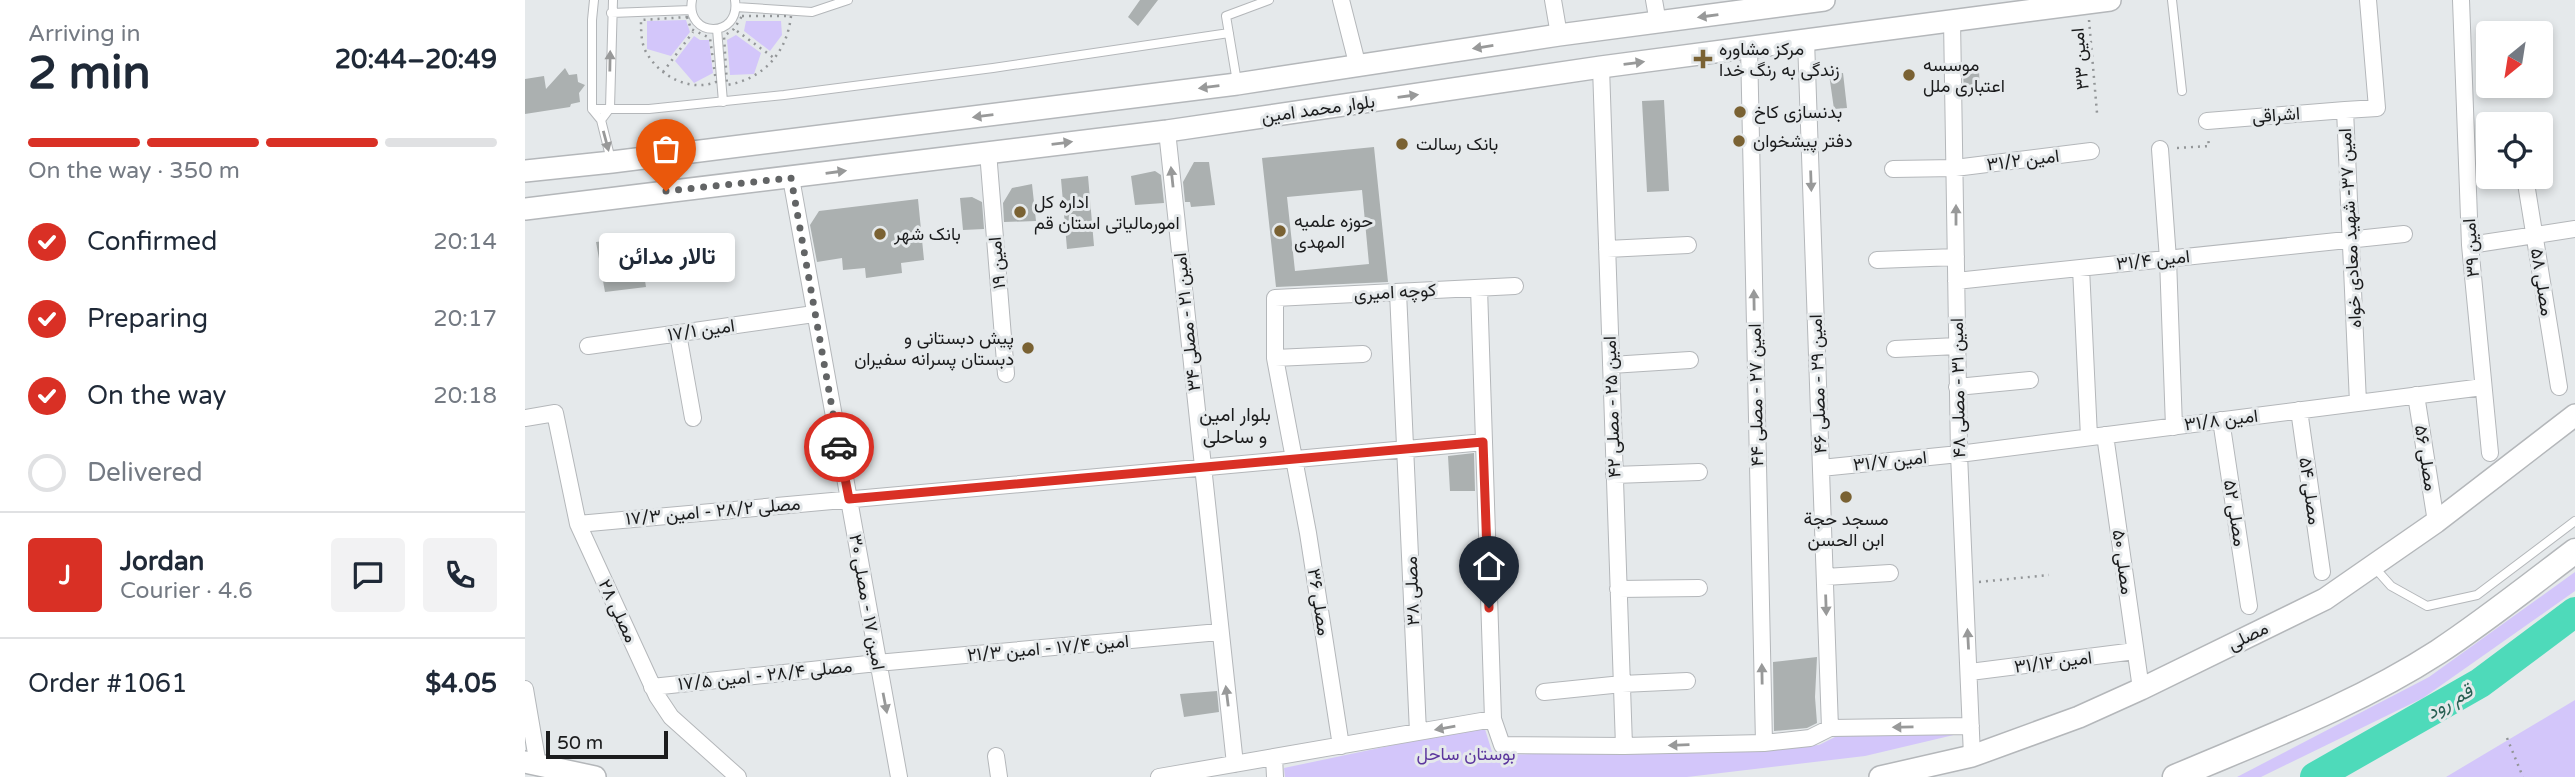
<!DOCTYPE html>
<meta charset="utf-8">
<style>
body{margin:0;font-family:"Varela Round",Vazirmatn,sans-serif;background:#f2f2f3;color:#1f2937;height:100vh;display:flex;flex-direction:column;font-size:26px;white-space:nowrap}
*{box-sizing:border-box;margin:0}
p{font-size:23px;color:#747a83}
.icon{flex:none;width:38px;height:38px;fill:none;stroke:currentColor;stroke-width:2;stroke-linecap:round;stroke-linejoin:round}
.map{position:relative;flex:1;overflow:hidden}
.details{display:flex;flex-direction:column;background:#fff;width:525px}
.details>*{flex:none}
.needle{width:46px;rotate:210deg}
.controls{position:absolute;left:1951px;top:21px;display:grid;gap:14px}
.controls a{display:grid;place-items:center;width:77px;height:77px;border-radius:7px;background:#fff;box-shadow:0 4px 10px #0003;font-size:35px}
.scale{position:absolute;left:21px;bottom:18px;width:122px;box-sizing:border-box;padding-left:7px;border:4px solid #1b1c1d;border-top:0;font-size:19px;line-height:24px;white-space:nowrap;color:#1b1c1d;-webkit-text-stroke:5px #e5e9eb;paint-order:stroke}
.pin{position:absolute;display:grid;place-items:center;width:60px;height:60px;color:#fff;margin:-72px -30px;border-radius:50% 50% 50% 0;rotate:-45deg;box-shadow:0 0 7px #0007}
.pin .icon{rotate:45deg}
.courier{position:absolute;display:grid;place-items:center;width:70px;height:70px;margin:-35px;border:5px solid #d93025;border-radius:50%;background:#fff;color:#222;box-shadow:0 2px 9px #0007}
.bubble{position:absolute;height:49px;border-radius:7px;background:#fff;box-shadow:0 4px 10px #0003;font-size:23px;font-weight:700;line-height:49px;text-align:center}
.headline em{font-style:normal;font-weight:700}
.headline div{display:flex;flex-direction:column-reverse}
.headline{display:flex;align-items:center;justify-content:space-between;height:119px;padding:0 28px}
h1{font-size:46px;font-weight:700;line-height:52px}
.bar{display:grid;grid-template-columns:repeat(4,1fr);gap:10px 7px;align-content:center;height:84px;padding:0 28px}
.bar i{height:9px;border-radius:5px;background:#e0e1e3}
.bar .selected{background:#d93025}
.bar p{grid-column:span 4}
.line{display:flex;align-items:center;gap:18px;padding:0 28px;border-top:2px solid #e0e1e3}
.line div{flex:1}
.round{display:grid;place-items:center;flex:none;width:74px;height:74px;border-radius:7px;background:#f2f2f3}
ol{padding:0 28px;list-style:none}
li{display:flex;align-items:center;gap:21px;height:77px}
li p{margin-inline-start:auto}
li .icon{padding:7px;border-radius:50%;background:#d93025;color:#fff;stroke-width:4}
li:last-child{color:#747a83}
li i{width:38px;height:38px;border:4px solid #e0e1e3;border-radius:50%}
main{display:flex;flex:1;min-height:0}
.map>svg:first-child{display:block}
</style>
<main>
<section class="details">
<div class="headline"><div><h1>2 min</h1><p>Arriving in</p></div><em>20:44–20:49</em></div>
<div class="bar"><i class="selected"></i><i class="selected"></i><i class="selected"></i><i></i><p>On the way · 350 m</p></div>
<ol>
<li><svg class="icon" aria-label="check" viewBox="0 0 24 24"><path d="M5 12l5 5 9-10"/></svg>Confirmed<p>20:14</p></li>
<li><svg class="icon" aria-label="check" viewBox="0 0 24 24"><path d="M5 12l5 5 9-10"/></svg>Preparing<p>20:17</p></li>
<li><svg class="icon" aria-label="check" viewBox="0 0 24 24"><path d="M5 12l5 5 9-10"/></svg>On the way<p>20:18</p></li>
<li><i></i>Delivered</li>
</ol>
<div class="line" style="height:126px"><b class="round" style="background:#d93025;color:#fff">J</b><div><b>Jordan</b><p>Courier · 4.6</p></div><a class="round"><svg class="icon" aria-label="chat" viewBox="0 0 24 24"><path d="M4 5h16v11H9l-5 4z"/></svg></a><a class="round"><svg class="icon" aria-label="phone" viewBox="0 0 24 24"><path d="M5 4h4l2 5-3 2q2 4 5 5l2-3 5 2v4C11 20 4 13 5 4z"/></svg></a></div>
<div class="line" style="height:91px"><div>Order #1061</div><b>$4.05</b></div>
</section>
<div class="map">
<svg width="2050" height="777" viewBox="0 0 2050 777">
<rect width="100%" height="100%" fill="#e5e9eb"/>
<path fill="#d3c6fa" d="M161,20L165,32L146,56L122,49V21Z
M221,21H256L257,35L245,51L219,31Z
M211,35L236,53L229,74L205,75L202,40Z
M169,36L175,40H184L188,73L169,83L150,61Z
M2050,572V591L1898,698L1736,777H1712L1904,677Z
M2050,700V777H1921Z
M959,726L968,755L1231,749L1294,745L1314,735L1433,734L1340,756L1162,777H760L759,768Z"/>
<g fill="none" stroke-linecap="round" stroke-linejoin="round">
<path stroke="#4edaba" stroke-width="30" d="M1790,777L1955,683L2050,612"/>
</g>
<path fill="#abb0b0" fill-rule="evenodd" d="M615,0H633L613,26L603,17Z
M40,68L44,75L52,74L53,82L60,85L54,93L55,102L46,104L45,107L0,114V79L19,76L21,89Z
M1454,71L1455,91L1439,92L1438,72Z
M1318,73L1322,108L1309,109L1304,74Z
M1139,100L1144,191L1122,192L1117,101Z
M849,147L863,282L751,287L737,158ZM837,190L844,264L770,271L762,197Z
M669,162H684L690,205L666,207L665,202H660L658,182Z
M630,171L636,175L639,203L610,205L606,176Z
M563,176L569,246L542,249L536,179Z
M507,184L511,221L479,222L478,203L487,188Z
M447,197L457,202L459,229L438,230L435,198Z
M393,199L399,260L376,263L377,273L341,278L340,268L318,270L317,258L292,262L285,225L294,211Z
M113,237L121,287L80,292L71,242Z
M949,453L950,491H925L923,456Z
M1292,657L1290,697L1292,723L1282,728L1249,731L1248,662Z
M692,691L694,712L659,717L655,694Z"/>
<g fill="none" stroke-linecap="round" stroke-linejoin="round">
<g stroke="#b4b7ba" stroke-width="10">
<path id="lane" d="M69,0L67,20V109L76,120L86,160
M167,0C160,38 216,39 210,0
M1647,0L1657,91
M211,7L287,12L323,0
M86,13L166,10
M192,29L198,102
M712,82L701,16L744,0
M67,109H124L259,95L468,68L704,33
M76,120L85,108L88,0
M1850,568L1866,586L1902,606L1952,595L2050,521"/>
</g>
<g stroke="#b4b7ba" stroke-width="18">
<path id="street" d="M816,0L833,67
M1028,0L1034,35
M1129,0L1133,23
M1936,0L1945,245L1965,453
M1427,20L1434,454L1447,756
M1281,40L1305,728
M1224,47L1239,743
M1076,67L1099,746
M1682,121L1820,110
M642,131L710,764
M1635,149L1643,259L1649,427
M463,152L481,374
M1368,169L1430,168L1566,151
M2000,177L2034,387
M266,178L374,777
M1945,245L2050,229
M1082,249L1163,245
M1352,260L1431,257
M1556,268L1564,437
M1431,281L1879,234
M954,288L968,719
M873,292L893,732
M153,334L168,418
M63,346L289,314
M1370,349L1432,346
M750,358L838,354
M1086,365L1165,360
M1432,387L1505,380
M1891,395L1911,522
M1833,403L1820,110L1852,108L1843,0
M1774,410L1797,572
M0,418L30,413L53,524L132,696L146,717L213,777
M1696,420L1724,606
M1580,435L1616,689
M1296,468L1434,454L1958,387
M1089,475L1174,472
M53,524L959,442
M1300,577L1365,573
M1093,589L1174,588
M1445,672L1610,651
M127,687L352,663L694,632
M0,689L13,765
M1019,692L1097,684L1162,681
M816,746L783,533L750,358V298L990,286
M471,756L474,777
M749,757L750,777
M634,777L968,719L977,745L1099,746L1239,743L1285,738L1305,728L1446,726"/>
</g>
<g stroke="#b4b7ba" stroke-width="24">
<path id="secondary" d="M0,171L87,162L712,84L1034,35L1299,0
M0,209L642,131L1076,67L1585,0
M0,762L70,777
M1355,777L1447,756L1554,717L1616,689L1800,599L1911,522L2050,415"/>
</g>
<g stroke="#b4b7ba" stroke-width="27">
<path id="primary" d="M1650,777C1739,739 1831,705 1913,652C1960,621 2005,585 2050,551"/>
</g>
<path stroke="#939698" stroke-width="2.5" stroke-dasharray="2 5" stroke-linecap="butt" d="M217,16H266C262,53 238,79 202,85L199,36L209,29Z
M162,17L166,29L185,38L191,82C165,92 135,77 121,52C116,43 116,30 116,20Z
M1564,20L1572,113
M212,31L249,58
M138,72L168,32
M1652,148L1684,146L1683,138
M1454,582L1524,575
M1982,738L1998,777"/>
<use href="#lane" stroke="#fff" stroke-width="8"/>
<use href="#street" stroke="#fff" stroke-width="16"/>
<use href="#secondary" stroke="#fff" stroke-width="21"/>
<use href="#primary" stroke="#fff" stroke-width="24"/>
</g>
<defs><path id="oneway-solid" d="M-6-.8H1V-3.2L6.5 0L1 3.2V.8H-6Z" transform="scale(1.75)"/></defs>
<g fill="#989999">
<use href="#oneway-solid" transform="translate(1183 16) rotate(172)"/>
<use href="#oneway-solid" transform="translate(958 47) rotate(171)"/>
<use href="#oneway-solid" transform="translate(85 61) rotate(-89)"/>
<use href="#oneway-solid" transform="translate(1109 63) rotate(-7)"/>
<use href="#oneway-solid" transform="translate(684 87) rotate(173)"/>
<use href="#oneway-solid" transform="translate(883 96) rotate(-8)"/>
<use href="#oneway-solid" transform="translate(458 116) rotate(173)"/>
<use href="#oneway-solid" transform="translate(81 141) rotate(75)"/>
<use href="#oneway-solid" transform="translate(537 143) rotate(-7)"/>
<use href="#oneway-solid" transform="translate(311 172) rotate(-8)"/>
<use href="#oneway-solid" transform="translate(647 177) rotate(-96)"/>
<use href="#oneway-solid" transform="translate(1286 181) rotate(88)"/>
<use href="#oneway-solid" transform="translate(1431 215) rotate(-90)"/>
<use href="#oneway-solid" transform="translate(1229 300) rotate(-91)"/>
<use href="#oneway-solid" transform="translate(1301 605) rotate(88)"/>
<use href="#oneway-solid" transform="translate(1443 639) rotate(-93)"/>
<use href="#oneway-solid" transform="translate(1237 674) rotate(-91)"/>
<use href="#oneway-solid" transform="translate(702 696) rotate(-97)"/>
<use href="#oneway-solid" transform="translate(360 703) rotate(79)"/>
<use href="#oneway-solid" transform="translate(1378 727) rotate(179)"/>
<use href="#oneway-solid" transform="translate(920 728) rotate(170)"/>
<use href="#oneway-solid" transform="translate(1154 745) rotate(178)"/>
</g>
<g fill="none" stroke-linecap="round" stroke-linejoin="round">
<path stroke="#626465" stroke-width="7" stroke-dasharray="0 12.6" d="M141,191L266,178L314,447"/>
<path stroke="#d93025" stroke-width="9" d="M314,447L324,499L958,442L964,608"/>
</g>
<g fill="#7a6233" stroke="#e5e9eb" stroke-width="2.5">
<path d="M1174.5 48.5h7v7h7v7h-7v7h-7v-7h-7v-7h7z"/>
<circle cx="1384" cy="75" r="7"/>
<circle cx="1215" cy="112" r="7"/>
<circle cx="1214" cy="141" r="7"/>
<circle cx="877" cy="144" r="7"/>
<circle cx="495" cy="212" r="7"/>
<circle cx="755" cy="231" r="7"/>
<circle cx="355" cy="234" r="7"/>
<circle cx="503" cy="348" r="7"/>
<circle cx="1321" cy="497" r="7"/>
</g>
<g text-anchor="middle" stroke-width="6" stroke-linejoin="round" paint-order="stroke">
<g font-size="18" fill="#1b1c1d" stroke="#e5e9eb" text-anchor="start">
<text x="1194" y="55">مرکز مشاوره<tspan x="1194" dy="21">زندگی به رنگ خدا</tspan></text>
<text x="1398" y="71">موسسه<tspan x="1398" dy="21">اعتباری ملل</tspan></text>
<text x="1229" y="118">بدنسازی کاخ</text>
<text x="1228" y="147">دفتر پیشخوان</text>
<text x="891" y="150">بانک رسالت</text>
<text x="509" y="208">اداره کل<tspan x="509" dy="21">امورمالیاتی استان قم</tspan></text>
<text x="769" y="227">حوزه علمیه<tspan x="769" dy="21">المهدی</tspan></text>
<text x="369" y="240">بانک شهر</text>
<text x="489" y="344" text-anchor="end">پیش دبستانی و<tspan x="489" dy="21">دبستان پسرانه سفیران</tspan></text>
<text x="1321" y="525" text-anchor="middle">مسجد حجة<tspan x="1321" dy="21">ابن الحسن</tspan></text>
</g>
<g font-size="18" fill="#1b1c1d" stroke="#e5e9eb">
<text transform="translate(1555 59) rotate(-95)" y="6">امین ۳۳</text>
<text transform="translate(793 109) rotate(-8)" y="6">بلوار محمد امین</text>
<text transform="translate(1751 115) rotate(-4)" y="6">اشراقی</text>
<text transform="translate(1498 160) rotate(-7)" y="6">امین ۳۱/۲</text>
<text transform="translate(1825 228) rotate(-93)" y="6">امین ۳۷- شهید معادی خواه</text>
<text transform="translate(1946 248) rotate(-94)" y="6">امین ۳۹</text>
<text transform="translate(1628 260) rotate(-6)" y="6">امین ۳۱/۴</text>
<text transform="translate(472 263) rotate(-95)" y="6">امین ۱۹</text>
<text transform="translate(2017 282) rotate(81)" y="6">مصلی ۵۸</text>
<text transform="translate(870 292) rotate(-3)" y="6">کوچه امیری</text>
<text transform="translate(662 322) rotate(-96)" y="6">امین ۲۱ - مصلی ۳۴</text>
<text transform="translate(176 330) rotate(-8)" y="6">امین ۱۷/۱</text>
<text transform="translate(1293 384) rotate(-92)" y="6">امین ۲۹ - مصلی ۴۶</text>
<text transform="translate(1433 388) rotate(-91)" y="6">امین ۳۱ - مصلی ۴۸</text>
<text transform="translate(1231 395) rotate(-91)" y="6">امین ۲۷ - مصلی ۴۴</text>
<text transform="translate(1087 407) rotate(-92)" y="6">امین ۲۵ - مصلی ۴۲</text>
<text transform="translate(1696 420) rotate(-7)" y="6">امین ۳۱/۸</text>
<text transform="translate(1901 458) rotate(81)" y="6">مصلی ۵۶</text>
<text transform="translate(1365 461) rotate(-6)" y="6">امین ۳۱/۷</text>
<text transform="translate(1785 491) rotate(82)" y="6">مصلی ۵۴</text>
<text transform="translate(188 511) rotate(-5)" y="6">مصلی ۲۸/۲ - امین ۱۷/۳</text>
<text transform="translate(1710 513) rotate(81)" y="6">مصلی ۵۲</text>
<text transform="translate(1598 562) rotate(82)" y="6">مصلی ۵۰</text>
<text transform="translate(887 591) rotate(-92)" y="6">مصلی ۳۸</text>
<text transform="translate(342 602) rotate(80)" y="6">امین ۱۷ - مصلی ۳۰</text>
<text transform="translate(794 602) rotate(81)" y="6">مصلی ۳۶</text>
<text transform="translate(93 611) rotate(65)" y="6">مصلی ۲۸</text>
<text transform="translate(1723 636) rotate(-26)" y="6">مصلی</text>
<text transform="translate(523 648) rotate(-5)" y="6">امین ۱۷/۴ - امین ۲۱/۳</text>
<text transform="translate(1528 662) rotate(-7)" y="6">امین ۳۱/۱۲</text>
<text transform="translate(240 675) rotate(-6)" y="6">مصلی ۲۸/۴ - امین ۱۷/۵</text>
</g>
<g font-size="18" fill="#5c369d" stroke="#e5e9eb">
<text x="941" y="760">بوستان ساحل</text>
</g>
<g font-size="19" fill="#1b1c1d" stroke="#e5e9eb">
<text x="710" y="421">بلوار امین<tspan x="710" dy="22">و ساحلی</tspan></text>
</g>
<g font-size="19" font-style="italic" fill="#286053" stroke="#e5e9eb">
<text transform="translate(1924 701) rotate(-30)" y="7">قم رود</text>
</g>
</g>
</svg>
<div class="controls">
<a><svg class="needle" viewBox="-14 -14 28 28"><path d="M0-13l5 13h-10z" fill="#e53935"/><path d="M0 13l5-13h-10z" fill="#747a83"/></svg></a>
<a><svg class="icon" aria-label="locate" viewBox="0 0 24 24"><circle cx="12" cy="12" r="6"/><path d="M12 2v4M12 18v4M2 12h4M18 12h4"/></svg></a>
</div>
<div class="scale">50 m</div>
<div class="pin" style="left:141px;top:191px;background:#ea580c"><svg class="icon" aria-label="bag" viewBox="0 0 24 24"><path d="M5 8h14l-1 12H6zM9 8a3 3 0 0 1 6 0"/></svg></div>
<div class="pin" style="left:964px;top:608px;background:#1f2937"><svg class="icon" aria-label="home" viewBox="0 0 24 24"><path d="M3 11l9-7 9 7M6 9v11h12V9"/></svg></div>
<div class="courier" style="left:314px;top:447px"><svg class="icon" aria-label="car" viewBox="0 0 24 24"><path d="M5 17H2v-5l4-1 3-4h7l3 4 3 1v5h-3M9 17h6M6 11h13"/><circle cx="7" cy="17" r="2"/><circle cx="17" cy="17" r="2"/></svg></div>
<div class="bubble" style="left:74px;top:233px;width:136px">تالار مدائن</div>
</div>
</main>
